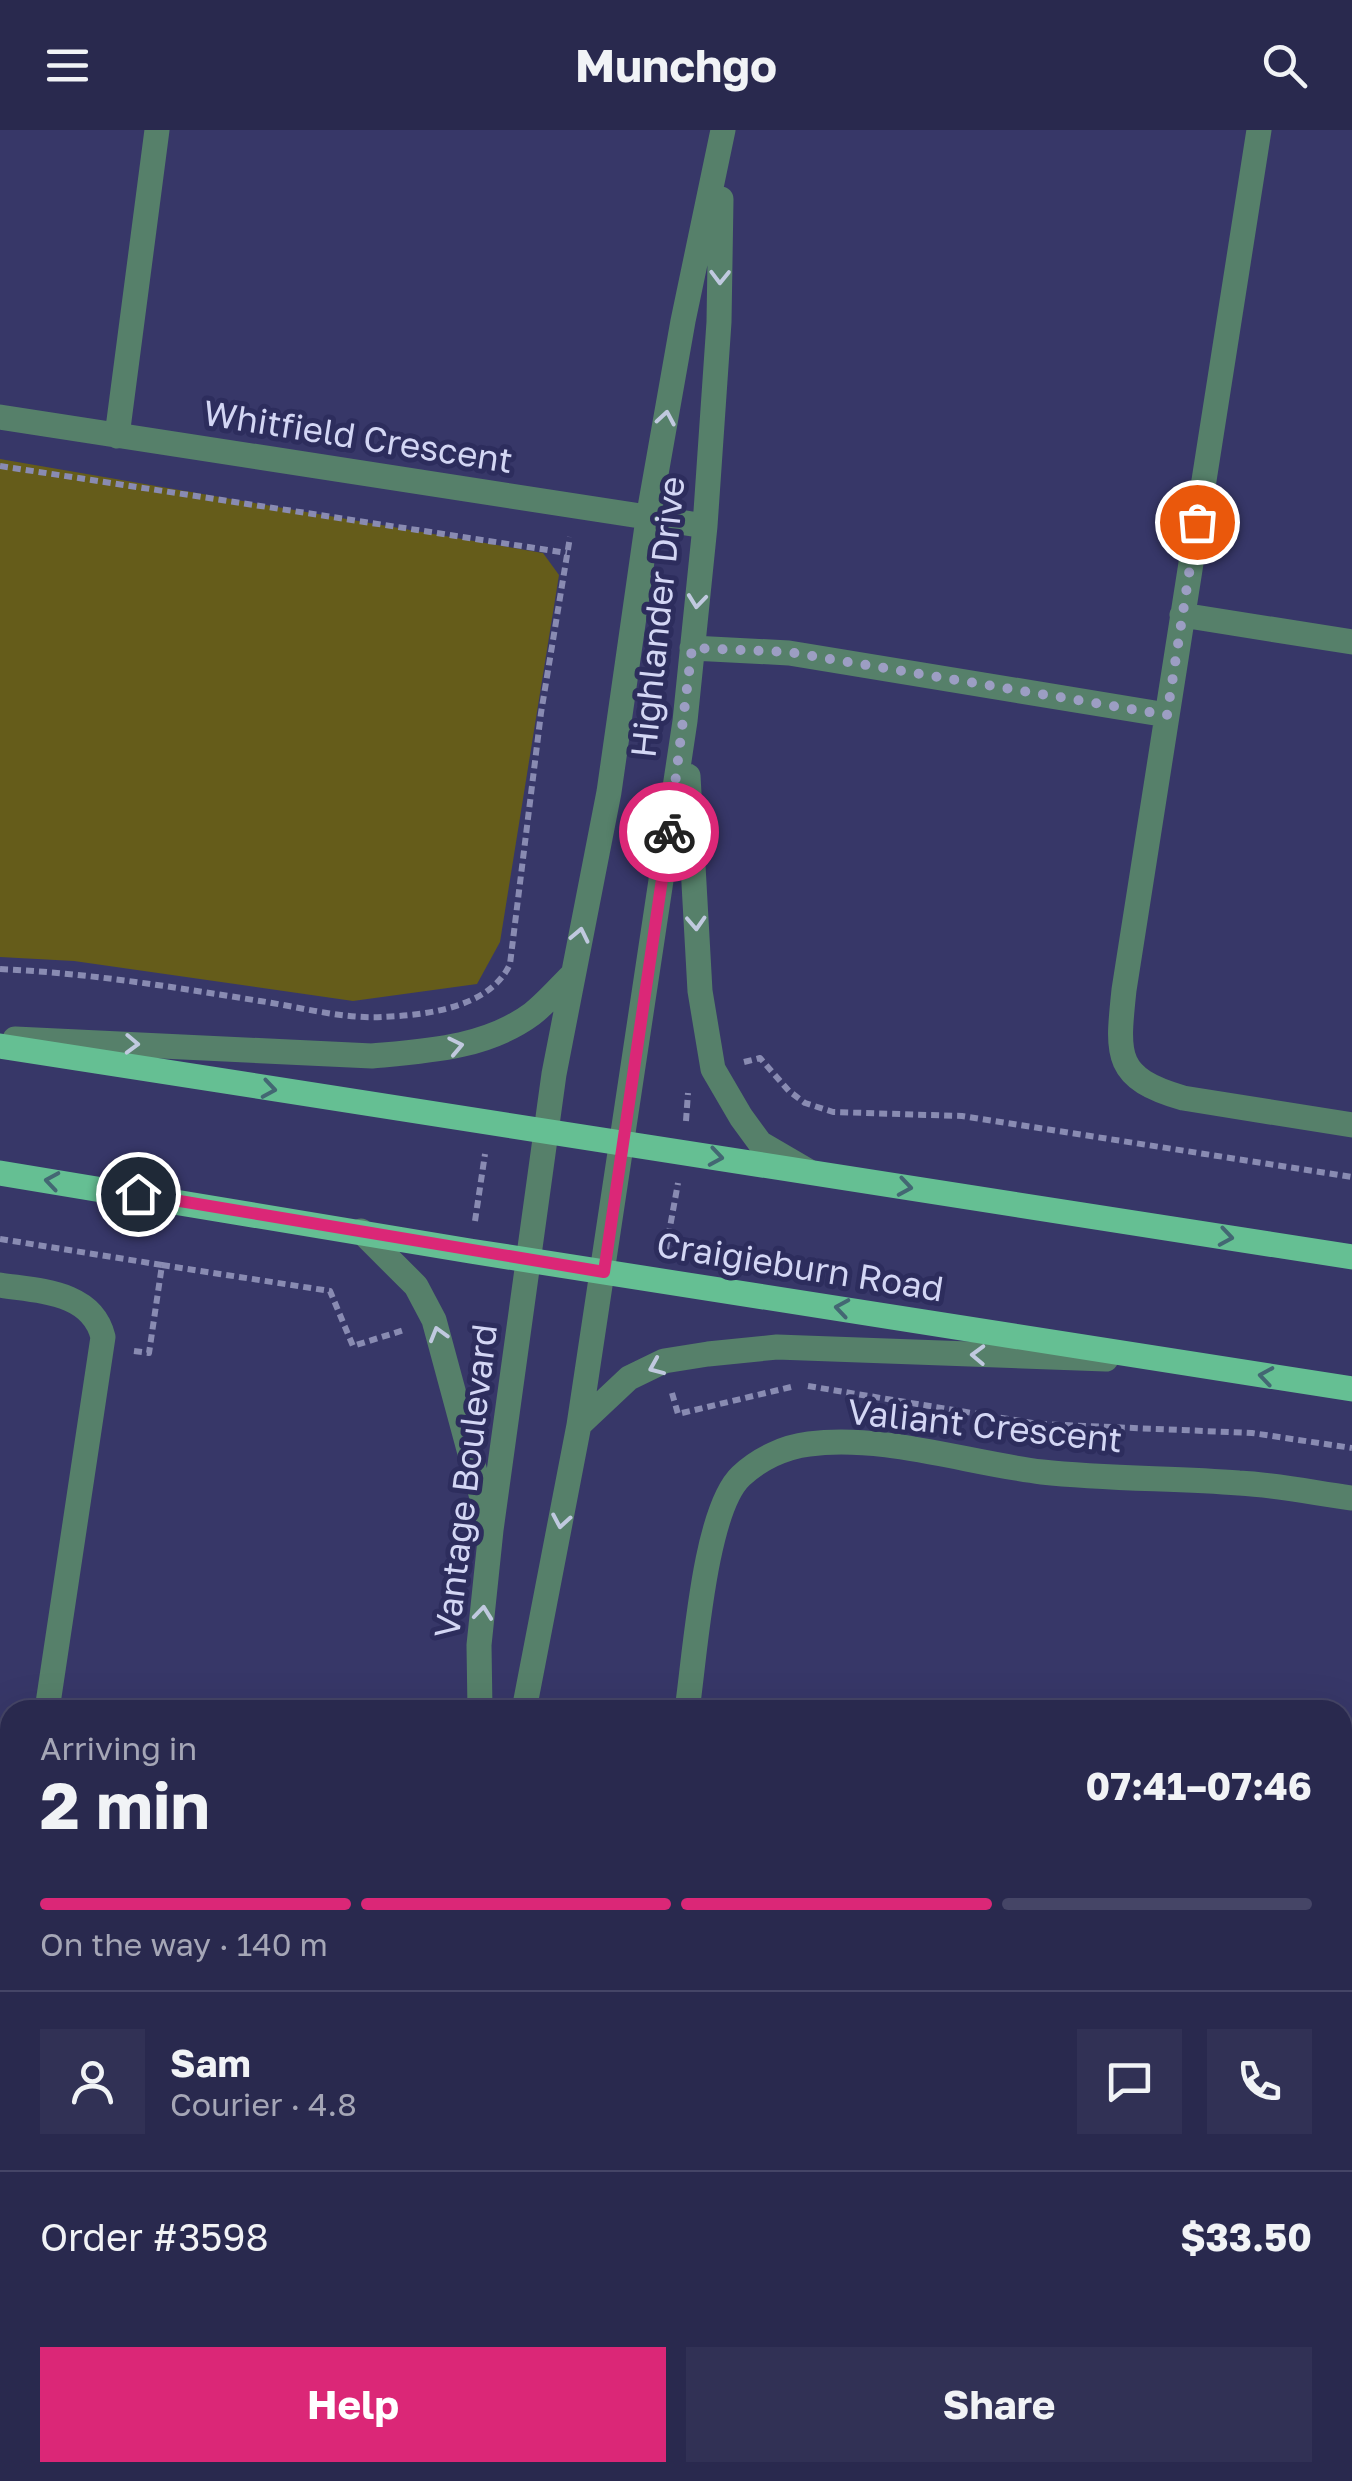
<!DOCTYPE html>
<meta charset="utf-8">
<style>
body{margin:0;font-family:"Golos Text",sans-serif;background:#313155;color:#f1f3f6;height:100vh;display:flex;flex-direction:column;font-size:38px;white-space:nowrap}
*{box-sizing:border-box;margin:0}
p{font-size:32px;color:#a5a6b6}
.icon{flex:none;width:55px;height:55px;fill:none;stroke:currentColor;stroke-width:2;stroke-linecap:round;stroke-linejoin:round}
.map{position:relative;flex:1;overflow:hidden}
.drawer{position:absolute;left:0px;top:1570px;width:1352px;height:782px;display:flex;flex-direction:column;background:#29294e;border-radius:30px 30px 0 0;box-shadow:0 10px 40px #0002,0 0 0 2px #454566}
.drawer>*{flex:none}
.pin{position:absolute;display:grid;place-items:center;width:85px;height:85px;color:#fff;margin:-42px;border:5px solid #fff;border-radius:50%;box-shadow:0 2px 10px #0007}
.courier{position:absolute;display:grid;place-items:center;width:100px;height:100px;margin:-50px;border:8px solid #db2777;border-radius:50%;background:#fff;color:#222;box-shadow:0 2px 12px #0007}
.headline em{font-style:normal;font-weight:700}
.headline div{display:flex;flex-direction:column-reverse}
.headline{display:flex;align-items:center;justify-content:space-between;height:170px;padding:0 40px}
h1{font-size:65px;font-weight:700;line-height:75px}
.bar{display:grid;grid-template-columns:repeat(4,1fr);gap:15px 10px;align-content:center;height:120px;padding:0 40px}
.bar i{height:12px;border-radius:8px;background:#454566}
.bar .active{background:#db2777}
.bar p{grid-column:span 4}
.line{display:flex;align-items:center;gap:25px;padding:0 40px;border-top:2px solid #454566}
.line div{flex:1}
.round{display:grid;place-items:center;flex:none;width:105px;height:105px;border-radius:0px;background:#313155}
.cta{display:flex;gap:20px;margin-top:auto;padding:20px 40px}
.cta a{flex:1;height:115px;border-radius:0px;background:#db2777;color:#fff;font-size:40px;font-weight:700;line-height:115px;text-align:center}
.cta a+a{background:#313155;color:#f1f3f6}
header{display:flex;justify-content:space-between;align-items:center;height:130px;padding:0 40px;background:#29294e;font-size:45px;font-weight:700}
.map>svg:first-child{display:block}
</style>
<header><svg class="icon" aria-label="menu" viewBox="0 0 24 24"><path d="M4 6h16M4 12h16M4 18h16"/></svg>Munchgo<svg class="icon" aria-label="search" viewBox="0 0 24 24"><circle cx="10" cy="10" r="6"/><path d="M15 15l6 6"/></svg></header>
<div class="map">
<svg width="1352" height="2351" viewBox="0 0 1352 2351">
<rect width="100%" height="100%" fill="#373768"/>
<path fill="#655c1a" d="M0,329L543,423L559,445L500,812L477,854L353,871L74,831L0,827Z"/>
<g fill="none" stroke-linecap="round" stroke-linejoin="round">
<path stroke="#898bb2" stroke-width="6" stroke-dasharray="8 5" stroke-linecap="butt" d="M0,336L567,423
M0,839C88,843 173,857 260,871C299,877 343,889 382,887C426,885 490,878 510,834L541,583L570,407
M744,932L760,928L789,961L805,973L833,982L962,986L1352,1047
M686,991L688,963
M475,1091L485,1024
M0,1109L162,1135
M666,1119L678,1053
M134,1221L149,1223L162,1135L330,1161L353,1216L404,1200
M808,1256L1039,1294L1252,1303L1352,1318
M672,1263L678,1284L795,1256"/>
<path stroke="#56806a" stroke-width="25" d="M1259,0L1124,860C1117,926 1114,948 1183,968L1352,995
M0,287L705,396
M117,306L157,0
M1182,485L1352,512
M692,518L789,523L1167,585
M688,646L700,861L713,939L741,987L760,1013L808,1041
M15,909L372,926C427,921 486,918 532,884C546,873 559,858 572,845
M361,1101L416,1156L434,1190L488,1390
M0,1155C38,1161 92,1161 103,1207L47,1580
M579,1295L629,1248L664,1231L708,1224L777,1217L1106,1229
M480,1580L479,1515L491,1400L554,944L609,662L648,389L683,191L723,0
M524,1580L579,1295L685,591L705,396L719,192L721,69
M687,1580C695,1527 704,1381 741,1346C759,1329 784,1317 809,1314C882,1304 968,1333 1042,1342C1107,1349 1174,1348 1239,1353C1277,1355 1315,1363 1352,1368
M1342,1869L1352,1871
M0,1882L10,1818
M1246,2342L1300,2351
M385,2351L386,2342
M929,2351L930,2342"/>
<path stroke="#65bf93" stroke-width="25" d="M0,916C450,989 901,1056 1352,1127
M0,1043L470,1121L1352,1259"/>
</g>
<defs><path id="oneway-chevron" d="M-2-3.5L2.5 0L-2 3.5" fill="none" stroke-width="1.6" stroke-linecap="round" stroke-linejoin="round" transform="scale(2.5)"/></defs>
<g stroke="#c0c9df">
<use href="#oneway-chevron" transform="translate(720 147) rotate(91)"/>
<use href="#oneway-chevron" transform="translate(666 288) rotate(-80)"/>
<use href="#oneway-chevron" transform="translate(697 471) rotate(96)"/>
<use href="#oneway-chevron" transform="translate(696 793) rotate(87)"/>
<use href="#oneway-chevron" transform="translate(580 805) rotate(-78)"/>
<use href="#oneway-chevron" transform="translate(132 914) rotate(2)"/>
<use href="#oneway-chevron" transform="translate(456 916) rotate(-12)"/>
<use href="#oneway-chevron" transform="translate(438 1204) rotate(-106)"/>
<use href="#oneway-chevron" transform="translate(978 1225) rotate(-178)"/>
<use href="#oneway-chevron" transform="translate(656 1237) rotate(157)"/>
<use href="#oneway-chevron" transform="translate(561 1391) rotate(100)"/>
<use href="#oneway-chevron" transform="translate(483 1483) rotate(-84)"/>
</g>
<g stroke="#436773">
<use href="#oneway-chevron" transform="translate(269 959) rotate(9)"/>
<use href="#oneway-chevron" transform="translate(716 1027) rotate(9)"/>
<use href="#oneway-chevron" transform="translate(52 1051) rotate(-171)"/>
<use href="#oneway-chevron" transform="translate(905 1057) rotate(9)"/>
<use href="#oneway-chevron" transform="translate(1226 1107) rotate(9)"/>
<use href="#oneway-chevron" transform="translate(842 1178) rotate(-171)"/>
<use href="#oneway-chevron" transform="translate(1266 1246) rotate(-171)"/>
</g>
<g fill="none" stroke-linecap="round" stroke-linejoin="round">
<path stroke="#9c9ec3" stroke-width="10" stroke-dasharray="0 18" d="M669,702L692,518L788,522L1167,585L1197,392"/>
<path stroke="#db2777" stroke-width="12" d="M138,1064L604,1142L669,702"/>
</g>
<g text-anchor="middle" stroke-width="10" stroke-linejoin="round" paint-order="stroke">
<g font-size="35" fill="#d3d6f4" stroke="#2d2d5d">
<text transform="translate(358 307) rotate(9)" y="12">Whitfield Crescent</text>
<text transform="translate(658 487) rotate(-84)" y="12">Highlander Drive</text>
<text transform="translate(800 1137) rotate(9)" y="12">Craigieburn Road</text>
<text transform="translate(985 1296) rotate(6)" y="12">Valiant Crescent</text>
<text transform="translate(466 1351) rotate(-83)" y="12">Vantage Boulevard</text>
</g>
</g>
</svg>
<div class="pin" style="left:1197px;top:392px;background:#ea580c"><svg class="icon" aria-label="bag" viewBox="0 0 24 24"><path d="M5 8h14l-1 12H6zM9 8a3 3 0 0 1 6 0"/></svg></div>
<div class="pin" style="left:138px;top:1064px;background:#1f2937"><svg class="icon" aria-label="home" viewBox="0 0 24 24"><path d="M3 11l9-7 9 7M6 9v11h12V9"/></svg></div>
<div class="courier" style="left:669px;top:702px"><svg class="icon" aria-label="bike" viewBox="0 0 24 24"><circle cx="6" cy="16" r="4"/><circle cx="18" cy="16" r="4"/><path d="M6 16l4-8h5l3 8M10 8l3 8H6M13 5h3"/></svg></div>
<section class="drawer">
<div class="headline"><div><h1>2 min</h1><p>Arriving in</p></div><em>07:41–07:46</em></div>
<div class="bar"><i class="active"></i><i class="active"></i><i class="active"></i><i></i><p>On the way · 140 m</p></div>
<div class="line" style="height:180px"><a class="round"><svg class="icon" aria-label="person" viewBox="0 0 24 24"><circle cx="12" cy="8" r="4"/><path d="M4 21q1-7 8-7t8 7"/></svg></a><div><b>Sam</b><p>Courier · 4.8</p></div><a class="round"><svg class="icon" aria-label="chat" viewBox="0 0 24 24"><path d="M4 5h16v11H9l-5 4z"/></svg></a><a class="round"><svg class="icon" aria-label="phone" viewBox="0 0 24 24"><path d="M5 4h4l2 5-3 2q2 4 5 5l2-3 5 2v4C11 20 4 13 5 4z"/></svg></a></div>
<div class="line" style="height:130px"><div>Order #3598</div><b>$33.50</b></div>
<div class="cta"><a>Help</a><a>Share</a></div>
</section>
</div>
